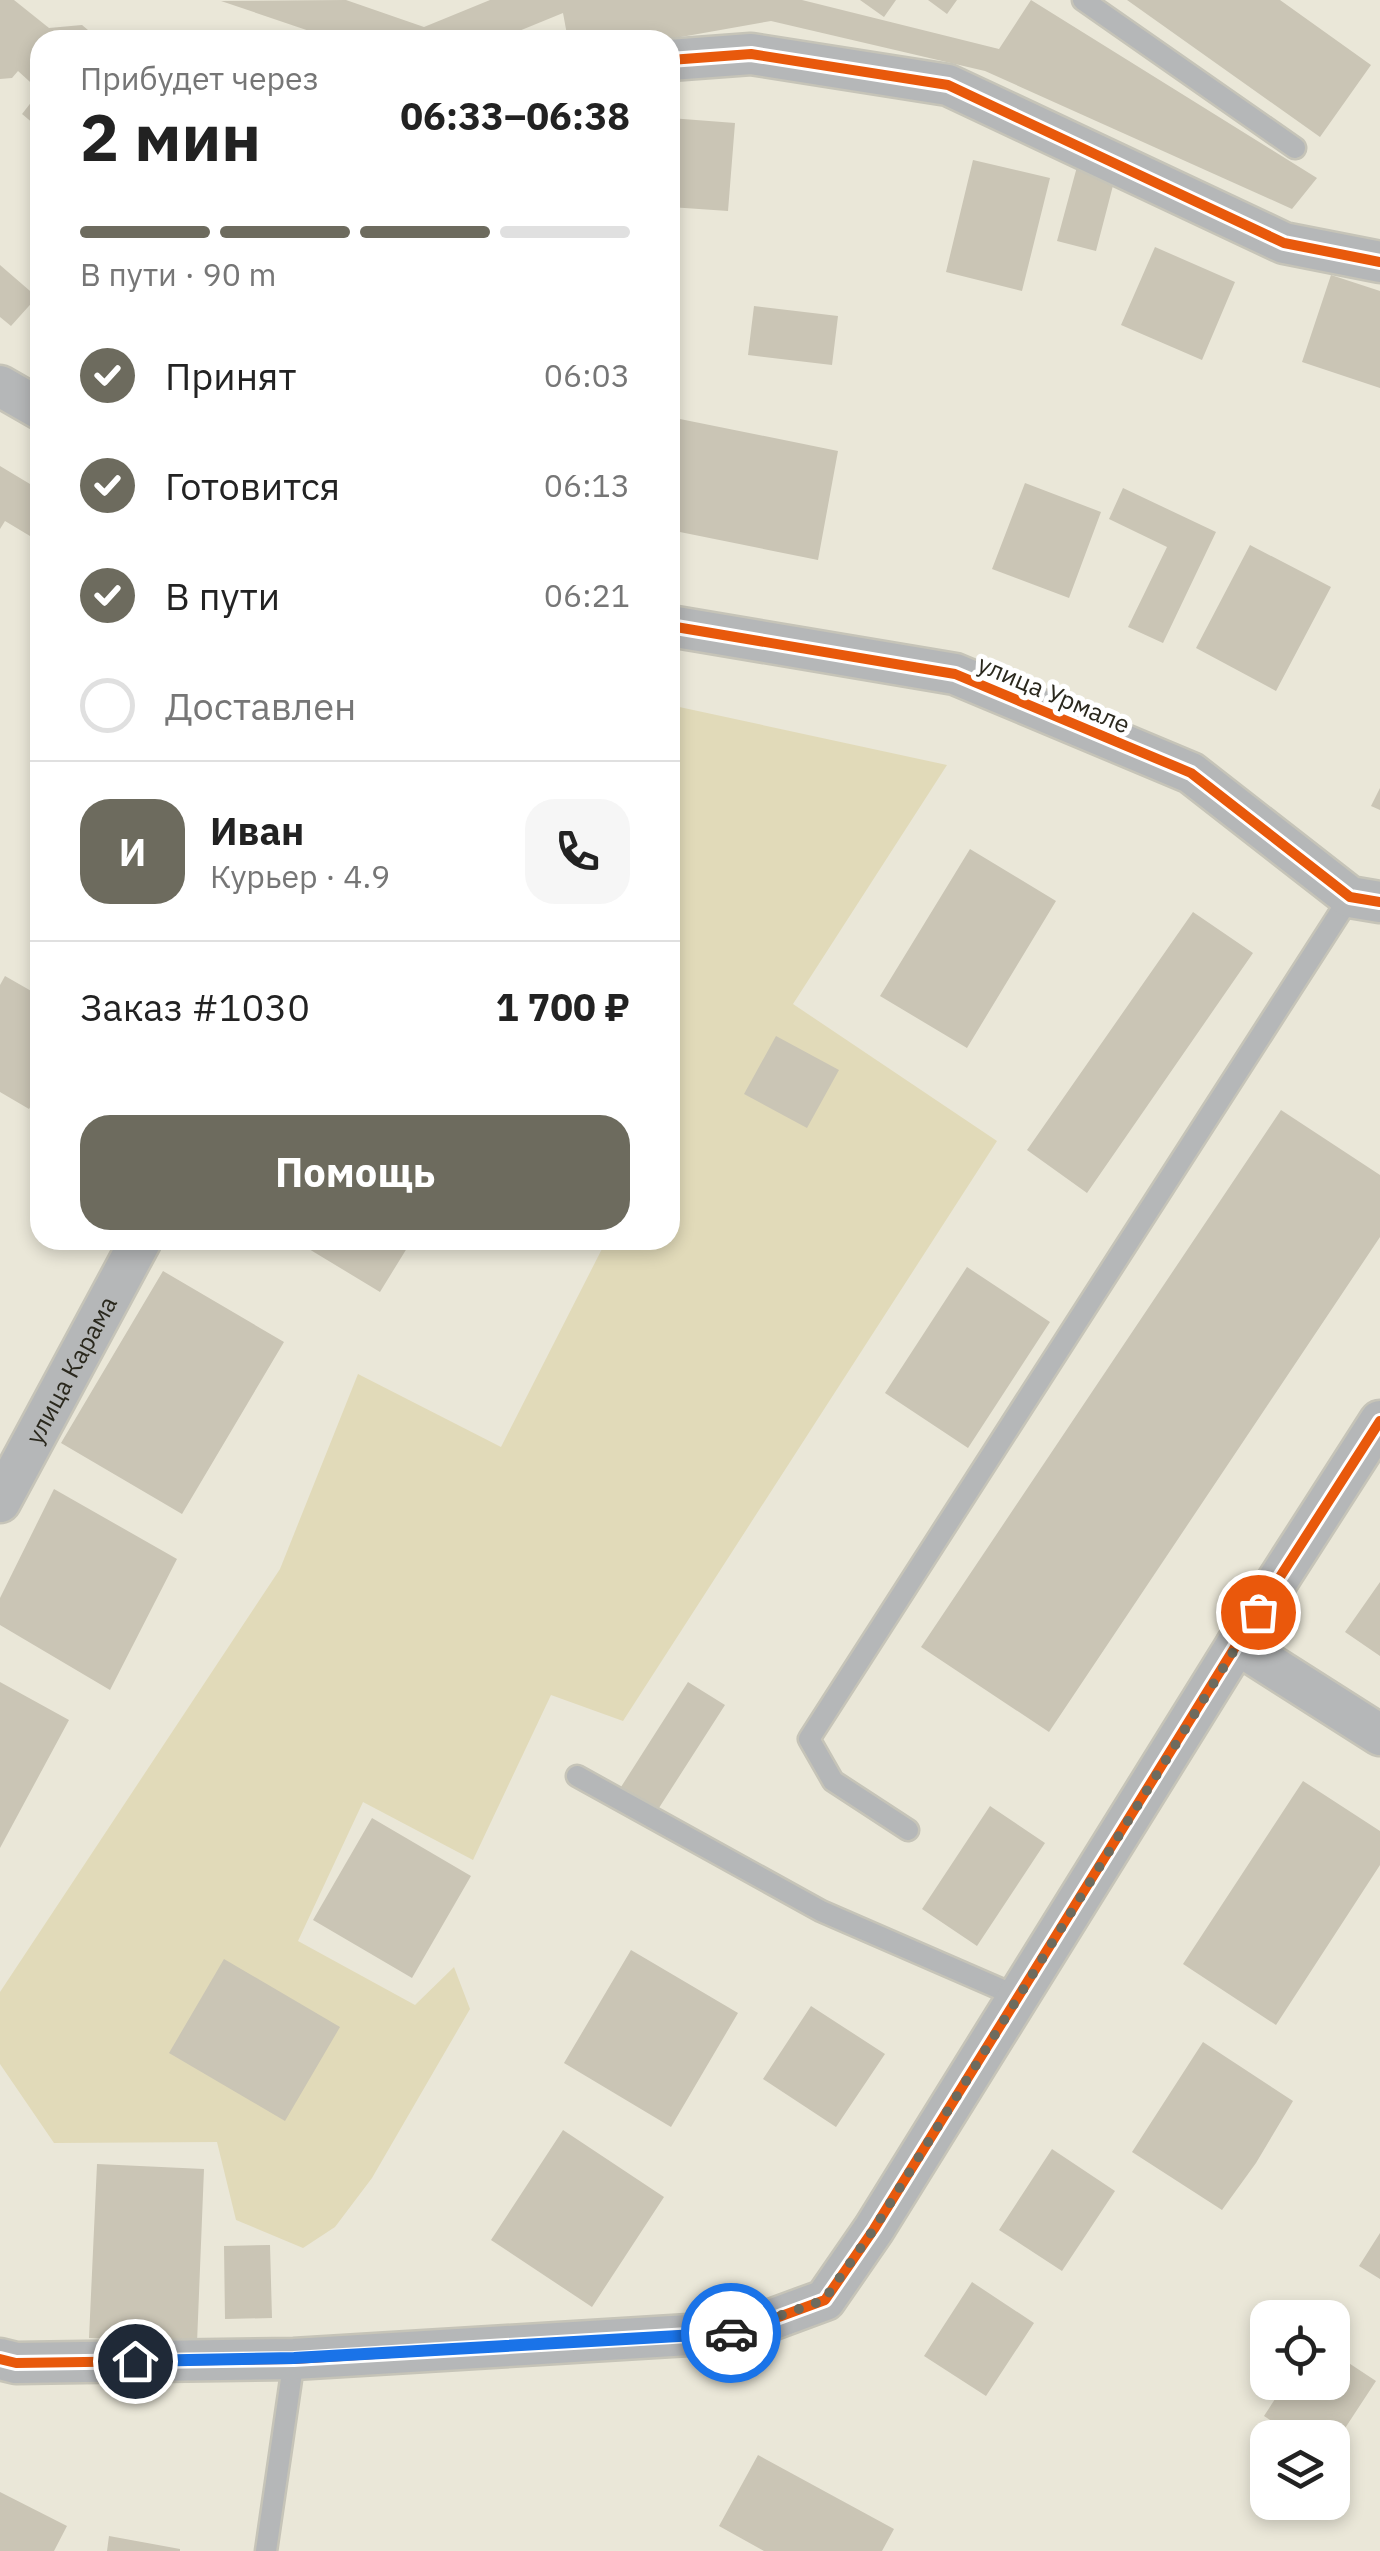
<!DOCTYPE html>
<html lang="ru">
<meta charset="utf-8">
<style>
body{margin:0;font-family:"IBM Plex Sans",sans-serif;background:#f6f6f6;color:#222;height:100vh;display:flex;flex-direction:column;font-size:38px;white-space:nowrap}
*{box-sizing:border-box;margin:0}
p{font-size:32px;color:#767676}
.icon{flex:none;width:55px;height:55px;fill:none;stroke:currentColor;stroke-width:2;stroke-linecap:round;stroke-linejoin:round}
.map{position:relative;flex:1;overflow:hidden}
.sheet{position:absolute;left:30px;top:30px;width:650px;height:1220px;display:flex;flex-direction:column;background:#fff;border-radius:30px;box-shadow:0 5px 15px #0003}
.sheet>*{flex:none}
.fabs{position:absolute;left:1250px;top:2300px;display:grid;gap:20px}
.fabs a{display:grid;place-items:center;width:100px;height:100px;border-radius:20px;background:#fff;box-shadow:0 5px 15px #0003;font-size:50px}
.pin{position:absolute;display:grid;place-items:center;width:85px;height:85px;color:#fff;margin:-42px;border:5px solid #fff;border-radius:50%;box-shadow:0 2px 10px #0007}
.courier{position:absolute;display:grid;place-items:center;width:100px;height:100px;margin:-50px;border:8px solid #1a73e8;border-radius:50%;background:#fff;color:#222;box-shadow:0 2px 12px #0007}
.overview em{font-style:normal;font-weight:700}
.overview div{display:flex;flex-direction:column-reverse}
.overview{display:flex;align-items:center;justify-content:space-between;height:170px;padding:0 50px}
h1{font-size:65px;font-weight:700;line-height:75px}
.bar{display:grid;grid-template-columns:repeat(4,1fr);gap:15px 10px;align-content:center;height:120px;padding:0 50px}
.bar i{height:12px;border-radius:8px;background:#e0e0e0}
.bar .selected{background:#6d6b5e}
.bar p{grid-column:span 4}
.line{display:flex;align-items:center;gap:25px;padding:0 50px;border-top:2px solid #e0e0e0}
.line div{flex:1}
.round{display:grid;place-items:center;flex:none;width:105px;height:105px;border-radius:30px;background:#f6f6f6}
ol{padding:0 50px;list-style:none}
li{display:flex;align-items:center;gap:30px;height:110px}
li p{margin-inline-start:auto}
li .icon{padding:10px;border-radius:50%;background:#6d6b5e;color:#fff;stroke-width:4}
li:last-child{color:#767676}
li i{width:55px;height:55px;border:5px solid #e0e0e0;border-radius:50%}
.button{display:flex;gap:20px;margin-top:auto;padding:20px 50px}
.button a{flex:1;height:115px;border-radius:30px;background:#6d6b5e;color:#fff;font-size:40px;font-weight:700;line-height:115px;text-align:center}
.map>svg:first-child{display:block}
</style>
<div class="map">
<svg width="1380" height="2551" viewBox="0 0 1380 2551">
<rect width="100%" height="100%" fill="#eae7d8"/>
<path fill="#e1dab9" d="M670,705L947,765L793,1004L997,1141L623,1721L551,1695L473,1860L363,1802L298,1941L415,2005L454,1967L470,2009L372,2178L335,2227L303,2248L236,2220L217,2142L54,2143L0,2064V1992L280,1569L358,1374L501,1447L605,1243L602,1240H670Z"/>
<path fill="#cac5b5" d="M0,0H14L49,28L82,25L100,40H40V91L18,71L12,78L0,79Z
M346,0L424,27L490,0H802L999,49L1031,0L1317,178L1292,209L985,71L771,21L664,40H568L563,13L497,40H336L221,1Z
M860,0H896L884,17Z
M928,0H957L947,14Z
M1127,0H1280L1371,65L1320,137Z
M40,91V129L22,114Z
M670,118L735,123L728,211L670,207Z
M973,160L1050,178L1022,291L946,272Z
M1078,163L1116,174L1096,251L1057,241Z
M1155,247L1235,282L1202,360L1121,325Z
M0,265L37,297L11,326L0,317Z
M1331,275L1380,291V388L1302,362Z
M754,306L838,316L832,365L748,355Z
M670,417L838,451L818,560L670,530Z
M0,466L40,490V542L5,521L0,529Z
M1025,483L1101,512L1069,598L992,569Z
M1123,488L1216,532L1163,643L1128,627L1167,547L1109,519Z
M1250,545L1331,587L1276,691L1196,648Z
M1380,788V810L1371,806Z
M970,849L1056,901L967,1048L880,996Z
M1193,912L1253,953L1087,1193L1027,1150Z
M5,976L40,996V1091L29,1109L0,1092V985Z
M776,1036L839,1070L807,1128L744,1094Z
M1281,1110L1380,1175V1237L1049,1732L921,1647Z
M294,1240H412L380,1292Z
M967,1267L1050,1322L968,1448L885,1393Z
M163,1271L284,1342L182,1514L61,1443Z
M54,1489L177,1559L110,1690L0,1625V1598Z
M1380,1582V1656L1345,1632Z
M0,1682L69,1720L0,1848Z
M688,1682L725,1705L657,1811L621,1787Z
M1303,1781L1380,1831V1865L1276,2025L1183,1964Z
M990,1806L1045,1843L977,1946L922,1909Z
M372,1818L471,1876L412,1978L313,1920Z
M631,1950L738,2013L671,2127L564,2063Z
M224,1959L340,2027L285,2121L169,2053Z
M811,2006L885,2054L836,2127L763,2079Z
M1203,2042L1293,2101L1256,2163L1222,2210L1132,2152Z
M563,2130L664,2197L592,2307L491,2240Z
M1052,2149L1115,2191L1062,2271L999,2230Z
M97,2164L204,2169L197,2343L89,2338Z
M1380,2233V2279L1359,2266Z
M270,2245L272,2318L225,2319L224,2246Z
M972,2282L1034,2323L986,2396L924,2356Z
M1332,2352L1376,2381L1332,2448V2438H1298L1264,2416L1286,2382H1332Z
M758,2455L894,2529L882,2551H764L719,2526Z
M0,2492L67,2526L54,2551H0Z
M109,2536L180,2549V2551H107Z"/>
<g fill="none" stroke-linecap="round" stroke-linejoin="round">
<g stroke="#c6c4b8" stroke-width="25">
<path id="lane" d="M1083,0L1295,148
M577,1776L821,1911L1019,1997
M908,1830L833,1781L809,1739L1350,897
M266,2551L294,2359"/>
</g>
<g stroke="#c6c4b8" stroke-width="45">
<g id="street">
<path d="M670,60L751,54L948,85L1284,243L1380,262"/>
<path d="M0,386L40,409"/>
<path d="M670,626L955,674L1191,773L1350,897L1380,902"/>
<path id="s1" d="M0,1502L141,1240"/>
<path d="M1237,1644L1380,1735"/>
<path d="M0,2359L16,2363L294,2359L738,2332L825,2300L874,2229L1237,1644L1380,1421"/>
</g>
</g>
<use href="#lane" stroke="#b5b7b8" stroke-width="20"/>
<use href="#street" stroke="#b5b7b8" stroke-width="40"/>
<g stroke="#fff" stroke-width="16">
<path id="cycleway" d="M670,60L751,54L948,85L1284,243L1380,262
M670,626L955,674L1191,773L1350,897L1380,902
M0,2359L16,2363L294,2359L738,2332L825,2300L874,2229L1237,1644L1380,1421"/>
</g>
<use href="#cycleway" stroke="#e8590c" stroke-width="10"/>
</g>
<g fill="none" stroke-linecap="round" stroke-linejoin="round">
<path stroke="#6d6b5e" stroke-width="10" stroke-dasharray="0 18" d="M731,2333L824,2300L874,2229L1258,1612"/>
<path stroke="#1a73e8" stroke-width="12" d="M135,2361L294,2358L731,2333"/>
</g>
<g text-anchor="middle" stroke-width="10" stroke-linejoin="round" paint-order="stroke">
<g font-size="25" fill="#2a281d" stroke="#fff">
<text transform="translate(1054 694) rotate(23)" y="9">улица Урмале</text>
<text dy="9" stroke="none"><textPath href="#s1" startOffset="150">улица Карама</textPath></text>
</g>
</g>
</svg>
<div class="fabs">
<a><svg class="icon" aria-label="locate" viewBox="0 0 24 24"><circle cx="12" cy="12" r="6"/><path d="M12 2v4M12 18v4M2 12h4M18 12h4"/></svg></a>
<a><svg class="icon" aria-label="layers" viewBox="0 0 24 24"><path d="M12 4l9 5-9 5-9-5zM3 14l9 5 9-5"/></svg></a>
</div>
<div class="pin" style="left:1258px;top:1612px;background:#ea580c"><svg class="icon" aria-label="bag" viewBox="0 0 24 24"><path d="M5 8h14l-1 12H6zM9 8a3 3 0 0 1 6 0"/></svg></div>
<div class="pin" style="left:135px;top:2361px;background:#1f2937"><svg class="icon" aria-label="home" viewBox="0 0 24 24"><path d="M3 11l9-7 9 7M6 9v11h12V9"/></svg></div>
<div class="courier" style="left:731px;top:2333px"><svg class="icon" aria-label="car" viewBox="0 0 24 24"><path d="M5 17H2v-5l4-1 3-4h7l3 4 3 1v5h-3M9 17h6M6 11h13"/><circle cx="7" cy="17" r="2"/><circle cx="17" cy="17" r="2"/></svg></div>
<section class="sheet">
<div class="overview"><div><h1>2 мин</h1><p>Прибудет через</p></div><em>06:33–06:38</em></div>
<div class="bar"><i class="selected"></i><i class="selected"></i><i class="selected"></i><i></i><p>В пути · 90 m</p></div>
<ol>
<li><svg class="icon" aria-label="check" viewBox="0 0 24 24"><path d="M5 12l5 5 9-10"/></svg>Принят<p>06:03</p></li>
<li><svg class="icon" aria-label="check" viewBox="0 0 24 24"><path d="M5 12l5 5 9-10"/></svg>Готовится<p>06:13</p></li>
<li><svg class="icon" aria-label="check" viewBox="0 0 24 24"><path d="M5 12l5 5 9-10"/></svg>В пути<p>06:21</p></li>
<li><i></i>Доставлен</li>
</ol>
<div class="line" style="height:180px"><b class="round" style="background:#6d6b5e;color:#fff">И</b><div><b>Иван</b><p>Курьер · 4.9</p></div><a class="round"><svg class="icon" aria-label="phone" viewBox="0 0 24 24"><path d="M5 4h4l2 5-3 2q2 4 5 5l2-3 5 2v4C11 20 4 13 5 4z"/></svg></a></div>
<div class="line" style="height:130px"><div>Заказ #1030</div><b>1 700 ₽</b></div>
<div class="button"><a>Помощь</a></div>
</section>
</div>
